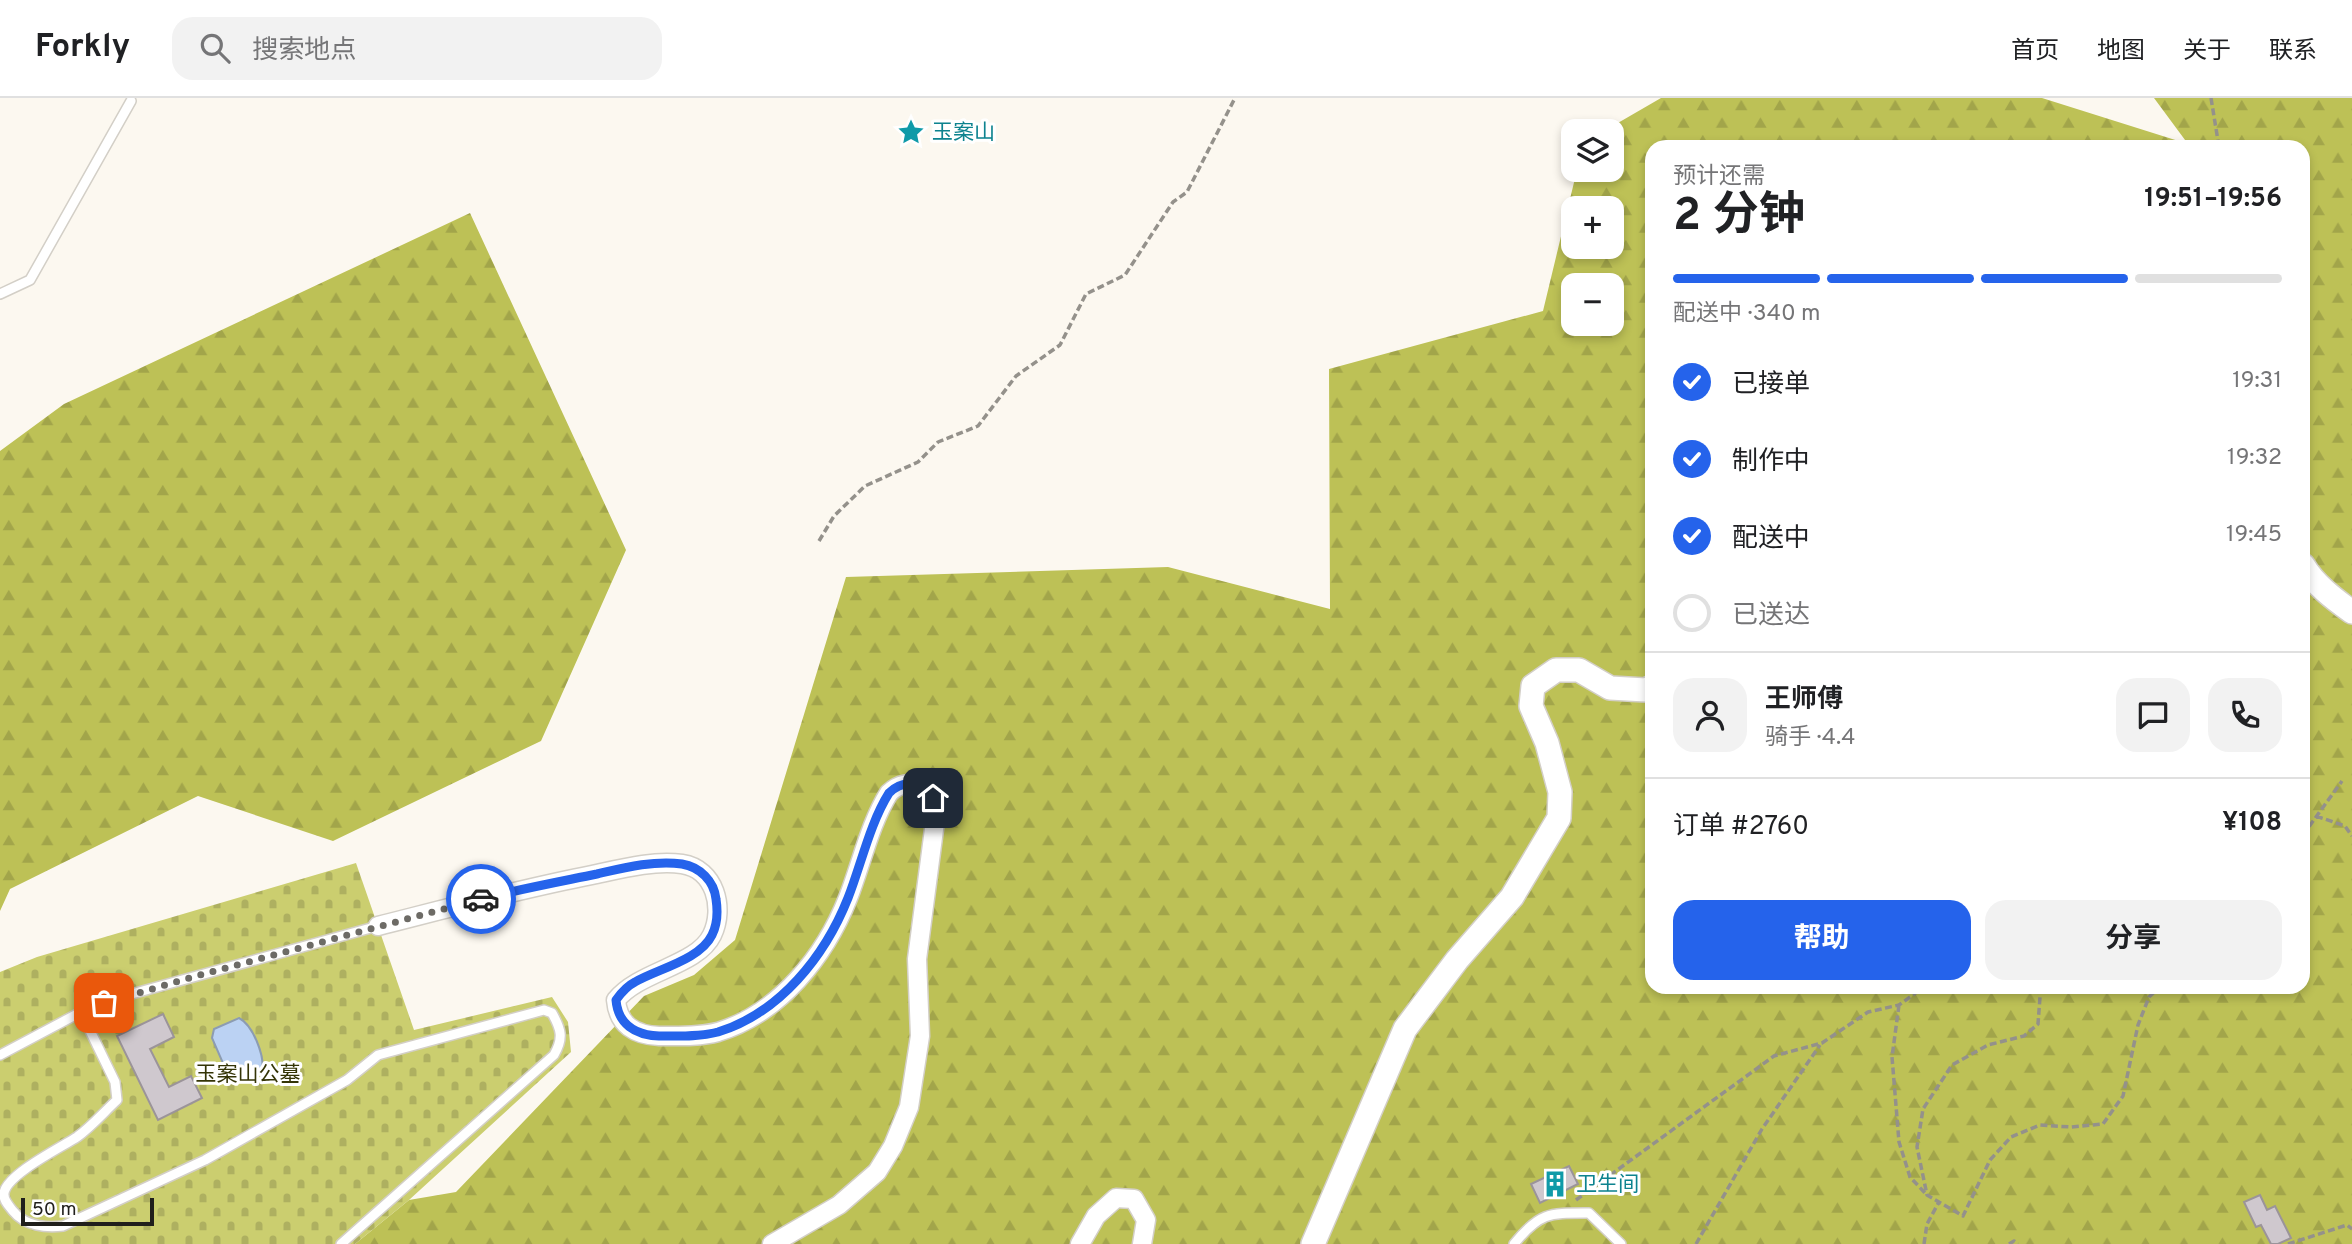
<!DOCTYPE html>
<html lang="zh">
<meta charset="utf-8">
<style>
body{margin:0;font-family:Overpass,"Noto Sans SC",sans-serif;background:#f2f2f2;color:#202124;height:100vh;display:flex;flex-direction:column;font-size:26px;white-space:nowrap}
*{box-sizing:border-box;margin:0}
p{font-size:23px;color:#757577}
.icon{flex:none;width:38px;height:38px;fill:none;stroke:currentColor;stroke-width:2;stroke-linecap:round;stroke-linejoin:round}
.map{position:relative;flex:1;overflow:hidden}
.side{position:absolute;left:1645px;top:42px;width:665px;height:854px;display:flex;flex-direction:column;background:#fff;border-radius:21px;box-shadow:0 4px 10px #0003}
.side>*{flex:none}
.controls{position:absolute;left:1561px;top:21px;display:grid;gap:14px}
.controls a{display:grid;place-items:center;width:63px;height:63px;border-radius:14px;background:#fff;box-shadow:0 4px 10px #0003;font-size:35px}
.scale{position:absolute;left:21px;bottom:18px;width:133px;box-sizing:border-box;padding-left:7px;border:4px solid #201f1c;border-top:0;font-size:19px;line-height:24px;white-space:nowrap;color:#201f1c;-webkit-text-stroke:5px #fff;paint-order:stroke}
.pin{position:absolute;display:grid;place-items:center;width:60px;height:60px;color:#fff;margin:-30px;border-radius:14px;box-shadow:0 4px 10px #0006}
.courier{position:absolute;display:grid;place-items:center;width:70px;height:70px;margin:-35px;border:5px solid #2563eb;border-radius:50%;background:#fff;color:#222;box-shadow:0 2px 9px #0007}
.headline em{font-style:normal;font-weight:700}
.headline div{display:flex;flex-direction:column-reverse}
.headline{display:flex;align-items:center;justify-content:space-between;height:119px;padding:0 28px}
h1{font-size:46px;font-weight:700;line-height:52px}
.bar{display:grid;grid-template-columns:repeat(4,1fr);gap:10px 7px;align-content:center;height:84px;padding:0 28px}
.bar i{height:9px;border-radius:5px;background:#e0e0e0}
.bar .on{background:#2563eb}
.bar p{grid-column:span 4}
.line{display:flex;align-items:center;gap:18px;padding:0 28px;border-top:2px solid #e0e0e0}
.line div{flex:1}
.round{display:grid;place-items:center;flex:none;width:74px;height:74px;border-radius:21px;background:#f2f2f2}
ol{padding:0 28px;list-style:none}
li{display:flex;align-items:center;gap:21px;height:77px}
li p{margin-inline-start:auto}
li .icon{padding:7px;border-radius:50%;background:#2563eb;color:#fff;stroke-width:4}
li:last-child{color:#757577}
li i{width:38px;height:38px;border:4px solid #e0e0e0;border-radius:50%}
.cta{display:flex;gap:14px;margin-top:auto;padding:14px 28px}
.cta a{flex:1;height:80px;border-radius:21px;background:#2563eb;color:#fff;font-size:28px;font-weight:700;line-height:80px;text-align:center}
.cta a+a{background:#f2f2f2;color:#202124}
header{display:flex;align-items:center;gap:42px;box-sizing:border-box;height:98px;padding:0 35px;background:#fff;border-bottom:2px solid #e0e0e0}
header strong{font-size:33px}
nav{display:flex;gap:38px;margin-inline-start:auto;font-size:24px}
.search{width:490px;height:63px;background:#f2f2f2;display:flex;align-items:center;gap:18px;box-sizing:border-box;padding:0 24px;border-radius:21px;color:#757577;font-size:26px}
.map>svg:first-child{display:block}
</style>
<header>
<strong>Forkly</strong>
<div class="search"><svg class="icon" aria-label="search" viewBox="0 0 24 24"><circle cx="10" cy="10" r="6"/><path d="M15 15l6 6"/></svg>搜索地点</div>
<nav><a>首页</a><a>地图</a><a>关于</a><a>联系</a></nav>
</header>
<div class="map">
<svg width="2352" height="1146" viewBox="0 0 2352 1146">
<defs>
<pattern id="forest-firs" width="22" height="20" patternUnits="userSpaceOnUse" patternTransform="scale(1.75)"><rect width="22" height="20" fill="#bdc156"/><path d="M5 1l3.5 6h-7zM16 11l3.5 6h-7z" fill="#a2a54a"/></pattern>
<pattern id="cemetery-stones" width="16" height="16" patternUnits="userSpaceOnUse" patternTransform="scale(1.75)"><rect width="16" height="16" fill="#cbce6f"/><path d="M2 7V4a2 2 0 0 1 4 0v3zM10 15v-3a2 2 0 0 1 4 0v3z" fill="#aeb060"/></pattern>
</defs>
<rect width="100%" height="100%" fill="#fcf8f0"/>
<path fill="url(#forest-firs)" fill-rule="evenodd" d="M1661,0H2042L2188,46L2154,0H2352V1146H355L409,1102L456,1094L644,898L694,877L735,842L846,479L1168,469L1330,511L1329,271L1543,213L1577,72H1612V33H1604ZM1652,49H2303V889H1652ZM1573,110H1612V149H1573ZM1573,187H1612V226H1573Z
M470,115L626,452L541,643L333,743L198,698L10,791L0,813V353L64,306Z"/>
<path fill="url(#cemetery-stones)" d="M356,765L414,932L552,899L568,924L571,954L409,1102L355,1146H0V874L37,859Z"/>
<path fill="#bbd2f3" stroke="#8c9cb2" stroke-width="2" d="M239,920C253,927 265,958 262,973L239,984L229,979L212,940L214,931Z"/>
<path fill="#cfc8ce" stroke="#9b9499" stroke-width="2" d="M163,916L174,939L150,951L169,989L191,978L202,1000L158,1022L117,938Z
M1569,1068L1578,1086L1540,1105L1531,1086Z
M2260,1097L2267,1112L2275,1108L2291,1140L2278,1146H2271L2261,1127L2256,1129L2244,1104Z"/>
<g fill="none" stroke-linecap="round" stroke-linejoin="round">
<g stroke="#d3cfc7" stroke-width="12">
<path id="service" d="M0,196L30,182L131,3
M81,914L115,984L117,1002C104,1014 91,1029 77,1039C62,1049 7,1076 4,1095C3,1102 9,1108 13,1113C25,1128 46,1130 63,1128L205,1062L347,982L378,957L544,912L552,915C561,931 564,940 554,957L341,1146
M0,957L81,914L128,897L378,828
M1514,1146C1540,1114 1549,1115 1589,1115L1621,1146"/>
</g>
<g stroke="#d3cfc7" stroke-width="21">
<path id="minor" d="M378,828C449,810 520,791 592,777C620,771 653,762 682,766C715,771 725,810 712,837C697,868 639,873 616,902C618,927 635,937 659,938C678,938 699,939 718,934C780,915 825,858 848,800C861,767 870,725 889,695C909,676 936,689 936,716L917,861L920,938L909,1009L893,1048L877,1074L839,1107L772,1146
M1080,1146L1096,1118L1116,1100L1134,1101L1146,1122L1142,1146"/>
</g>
<g stroke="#d3cfc7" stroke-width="26">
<path id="tertiary" d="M2303,467C2314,486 2334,501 2352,514
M1313,1146L1405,931L1457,862L1512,799L1559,720L1560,694L1547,645L1531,608L1533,588L1556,572H1579L1610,590L1646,592L1652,589"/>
</g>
<path stroke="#94918b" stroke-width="3.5" stroke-dasharray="7 3.5" stroke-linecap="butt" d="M2211,0L2219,49
M819,443L834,418L865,388L918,364L938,344L978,328L1016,278L1060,247L1086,196L1125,177L1173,104L1187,94L1235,0
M2316,718L2345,728L2352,738
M2303,737L2342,683
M2038,889L2040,899L2038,926L2024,938L1988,947L1952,967L1923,1011L1917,1049L1927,1097L1963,1118L1990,1062L2011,1039L2040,1027L2071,1029L2103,1026L2123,998L2138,927L2149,899L2160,889
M1899,907L1892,959L1899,1044L1910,1079L1926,1096
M1576,1102L1774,958L1822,945L1868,914L1899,907L1924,889
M1696,1146L1762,1031L1820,947
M1924,1146L1927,1126L1939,1104
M2009,1146L2014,1143L2018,1146
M2288,1146L2347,1127L2352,1131"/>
<use href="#service" stroke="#fff" stroke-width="9"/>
<use href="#minor" stroke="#fff" stroke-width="18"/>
<use href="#tertiary" stroke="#fff" stroke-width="23"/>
</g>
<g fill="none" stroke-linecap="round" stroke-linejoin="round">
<path stroke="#6d6b66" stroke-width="7" stroke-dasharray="0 12.6" d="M104,905L200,877L481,801"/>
<path stroke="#2563eb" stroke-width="9" d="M481,801C520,791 558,784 597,776C623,770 654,762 682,766C700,769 714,783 716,801C718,814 718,825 712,837C700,862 657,871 635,884C627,888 621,895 616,902C618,926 635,937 659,938C678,938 699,939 718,934C780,915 825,858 848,800C861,767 870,725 889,695C903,681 922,683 933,700"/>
</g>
<defs>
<g id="sight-bare" transform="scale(2.1)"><path d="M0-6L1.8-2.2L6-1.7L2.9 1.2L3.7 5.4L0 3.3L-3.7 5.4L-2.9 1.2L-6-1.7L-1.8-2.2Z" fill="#0f9aa8" stroke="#fff" stroke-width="2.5" paint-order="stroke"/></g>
<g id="building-bare" transform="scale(2.1)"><path d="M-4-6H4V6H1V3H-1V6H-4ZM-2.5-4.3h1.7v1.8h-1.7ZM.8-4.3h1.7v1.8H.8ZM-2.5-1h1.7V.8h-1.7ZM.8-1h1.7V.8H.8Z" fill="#0f9aa8" stroke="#fff" stroke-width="2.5" paint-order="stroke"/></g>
</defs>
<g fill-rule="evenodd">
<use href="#sight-bare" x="911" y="34"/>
<use href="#building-bare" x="1555" y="1086"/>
</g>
<g text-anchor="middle" stroke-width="6" stroke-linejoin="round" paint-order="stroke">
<g font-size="21" fill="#0d838f" stroke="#fff" text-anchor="start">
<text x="932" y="41">玉案山</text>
<text x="1576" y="1093">卫生间</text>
</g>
<g font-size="21" fill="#343406" stroke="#fff">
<text x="248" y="983">玉案山公墓</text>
</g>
</g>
</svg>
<div class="controls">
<a><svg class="icon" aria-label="layers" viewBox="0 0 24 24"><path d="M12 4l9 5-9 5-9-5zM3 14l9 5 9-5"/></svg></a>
<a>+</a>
<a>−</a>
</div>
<div class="scale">50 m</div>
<div class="pin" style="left:104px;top:905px;background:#ea580c"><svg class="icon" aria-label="bag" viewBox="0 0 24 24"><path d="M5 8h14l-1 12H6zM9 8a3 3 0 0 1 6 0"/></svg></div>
<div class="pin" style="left:933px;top:700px;background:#1f2937"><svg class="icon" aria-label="home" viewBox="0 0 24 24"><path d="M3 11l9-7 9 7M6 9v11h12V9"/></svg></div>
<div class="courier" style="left:481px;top:801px"><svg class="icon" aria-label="car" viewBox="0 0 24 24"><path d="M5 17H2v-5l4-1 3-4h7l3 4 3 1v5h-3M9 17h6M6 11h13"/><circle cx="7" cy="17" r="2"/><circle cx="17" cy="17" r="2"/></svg></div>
<section class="side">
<div class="headline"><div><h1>2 分钟</h1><p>预计还需</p></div><em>19:51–19:56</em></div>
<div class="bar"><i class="on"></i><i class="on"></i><i class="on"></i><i></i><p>配送中 · 340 m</p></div>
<ol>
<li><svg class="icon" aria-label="check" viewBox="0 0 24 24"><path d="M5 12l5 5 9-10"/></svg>已接单<p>19:31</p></li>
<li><svg class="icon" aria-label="check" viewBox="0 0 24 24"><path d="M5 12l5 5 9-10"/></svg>制作中<p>19:32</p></li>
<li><svg class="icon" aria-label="check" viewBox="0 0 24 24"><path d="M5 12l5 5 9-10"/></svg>配送中<p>19:45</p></li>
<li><i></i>已送达</li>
</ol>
<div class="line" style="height:126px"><a class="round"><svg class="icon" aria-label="person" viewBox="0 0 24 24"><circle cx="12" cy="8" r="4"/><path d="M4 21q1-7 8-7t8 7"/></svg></a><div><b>王师傅</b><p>骑手 · 4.4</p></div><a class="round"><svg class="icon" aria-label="chat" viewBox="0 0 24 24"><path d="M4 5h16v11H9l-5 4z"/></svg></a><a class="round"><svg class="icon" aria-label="phone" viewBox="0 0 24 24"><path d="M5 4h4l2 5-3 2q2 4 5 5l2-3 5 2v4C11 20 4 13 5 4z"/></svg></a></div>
<div class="line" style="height:91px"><div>订单 #2760</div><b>¥108</b></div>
<div class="cta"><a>帮助</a><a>分享</a></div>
</section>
</div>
